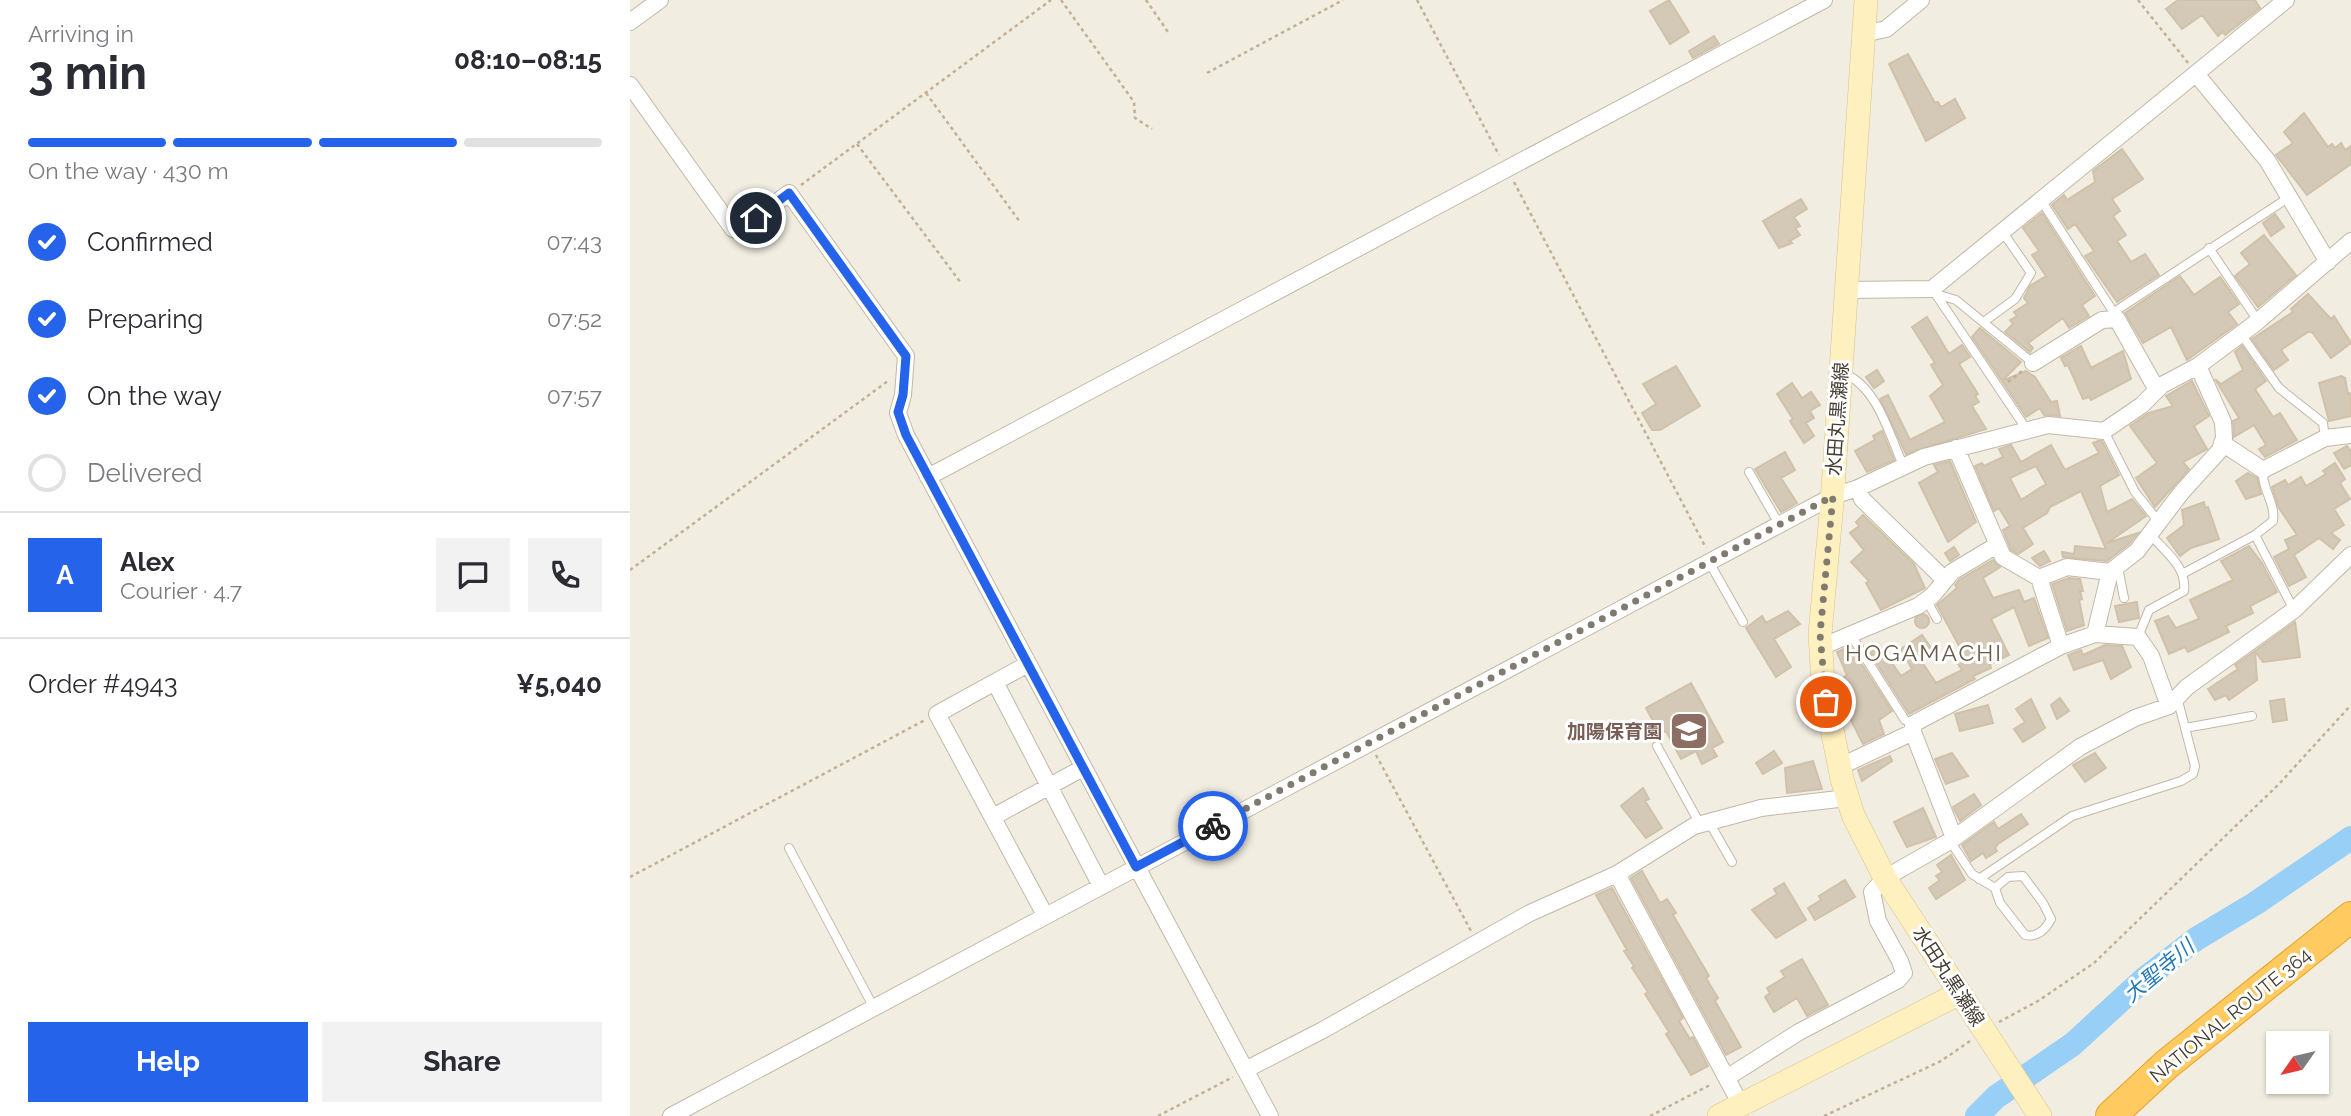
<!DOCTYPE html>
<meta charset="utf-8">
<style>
body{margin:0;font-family:Raleway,"Noto Sans JP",sans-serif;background:#f2f2f3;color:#2b2b33;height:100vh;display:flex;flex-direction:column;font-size:26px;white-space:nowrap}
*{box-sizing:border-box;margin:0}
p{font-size:23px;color:#7c7c81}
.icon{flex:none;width:38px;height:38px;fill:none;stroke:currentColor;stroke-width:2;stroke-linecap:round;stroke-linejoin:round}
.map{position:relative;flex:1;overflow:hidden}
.details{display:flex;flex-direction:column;background:#fff;width:630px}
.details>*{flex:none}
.needle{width:46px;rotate:236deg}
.controls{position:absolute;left:1636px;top:1031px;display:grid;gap:14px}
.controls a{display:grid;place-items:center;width:63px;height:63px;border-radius:0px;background:#fff;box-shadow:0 2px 5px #0004;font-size:35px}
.pin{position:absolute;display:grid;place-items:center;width:60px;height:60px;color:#fff;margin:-30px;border:4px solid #fff;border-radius:50%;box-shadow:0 2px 7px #0007}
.courier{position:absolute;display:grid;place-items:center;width:70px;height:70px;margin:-35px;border:5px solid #2563eb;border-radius:50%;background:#fff;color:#222;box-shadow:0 2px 9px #0007}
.overview em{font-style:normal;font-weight:700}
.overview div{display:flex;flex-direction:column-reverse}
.overview{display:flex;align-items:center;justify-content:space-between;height:119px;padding:0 28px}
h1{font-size:46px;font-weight:700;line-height:52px}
.bar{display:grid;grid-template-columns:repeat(4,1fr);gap:10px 7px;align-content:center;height:84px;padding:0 28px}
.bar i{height:9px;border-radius:5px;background:#e1e1e2}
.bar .on{background:#2563eb}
.bar p{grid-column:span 4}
.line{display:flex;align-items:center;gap:18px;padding:0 28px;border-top:2px solid #e1e1e2}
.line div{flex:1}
.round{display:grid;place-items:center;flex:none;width:74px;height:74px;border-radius:0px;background:#f2f2f3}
ol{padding:0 28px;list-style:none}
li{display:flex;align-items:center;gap:21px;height:77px}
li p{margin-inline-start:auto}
li .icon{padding:7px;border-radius:50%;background:#2563eb;color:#fff;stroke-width:4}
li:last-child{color:#7c7c81}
li i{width:38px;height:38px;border:4px solid #e1e1e2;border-radius:50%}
.primary-button{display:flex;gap:14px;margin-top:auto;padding:14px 28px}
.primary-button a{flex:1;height:80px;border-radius:0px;background:#2563eb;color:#fff;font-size:28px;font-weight:700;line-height:80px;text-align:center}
.primary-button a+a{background:#f2f2f3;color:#2b2b33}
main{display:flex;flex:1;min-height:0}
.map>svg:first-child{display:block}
</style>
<main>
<section class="details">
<div class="overview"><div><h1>3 min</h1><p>Arriving in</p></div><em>08:10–08:15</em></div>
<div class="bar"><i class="on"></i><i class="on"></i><i class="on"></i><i></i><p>On the way · 430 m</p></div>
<ol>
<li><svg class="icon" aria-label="check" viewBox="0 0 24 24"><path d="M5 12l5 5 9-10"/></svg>Confirmed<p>07:43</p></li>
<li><svg class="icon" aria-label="check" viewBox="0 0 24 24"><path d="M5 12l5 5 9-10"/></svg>Preparing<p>07:52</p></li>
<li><svg class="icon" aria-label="check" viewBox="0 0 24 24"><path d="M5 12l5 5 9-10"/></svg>On the way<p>07:57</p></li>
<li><i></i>Delivered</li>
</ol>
<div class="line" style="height:126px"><b class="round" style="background:#2563eb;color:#fff">A</b><div><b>Alex</b><p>Courier · 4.7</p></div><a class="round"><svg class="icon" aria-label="chat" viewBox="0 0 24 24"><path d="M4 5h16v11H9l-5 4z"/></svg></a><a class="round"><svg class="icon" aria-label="phone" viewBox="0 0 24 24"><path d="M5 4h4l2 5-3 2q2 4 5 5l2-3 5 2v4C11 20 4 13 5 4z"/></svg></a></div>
<div class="line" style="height:91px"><div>Order #4943</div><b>¥5,040</b></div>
<div class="primary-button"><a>Help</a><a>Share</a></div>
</section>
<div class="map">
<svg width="1721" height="1116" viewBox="0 0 1721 1116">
<rect width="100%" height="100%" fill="#f2ede1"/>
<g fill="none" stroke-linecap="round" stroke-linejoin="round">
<path stroke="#97cff6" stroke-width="24" d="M1347,1116L1366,1097L1443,1044L1514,979L1566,939L1626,903L1721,838"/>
</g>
<path fill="#d4c9b6" stroke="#d0c1a9" stroke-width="2" fill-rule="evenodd" d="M1039,0L1059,32L1040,44L1020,11Z
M1548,0H1625L1630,8L1595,35L1593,32L1588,36L1572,15L1552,29L1536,9Z
M1084,36L1089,44L1063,58L1059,51Z
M1278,54L1305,103L1308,102L1311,107L1325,99L1335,118L1296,141L1259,64Z
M1674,113L1698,147L1702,144L1705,148L1711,143L1715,150L1721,146V164L1677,195L1646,155L1663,143L1654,132Z
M1492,149L1513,179L1482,199L1490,211L1483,216L1496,235L1487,241L1501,262L1515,254L1529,275L1487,302L1455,256L1464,251L1445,224L1438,229L1422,205L1434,195L1437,200L1465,182L1463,171Z
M1171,199L1177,209L1164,217L1170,226L1165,228L1170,235L1160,241L1162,243L1149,248L1133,221Z
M1412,213L1465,296L1452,305L1459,316L1439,328L1433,318L1398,343L1403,348L1400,352L1375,332L1383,324L1380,320L1387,316L1384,312L1398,303L1394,298L1400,286L1416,276L1402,255L1409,251L1393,228Z
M1645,214L1654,227L1641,236L1633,223Z
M1634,235L1666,275L1628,307L1605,276L1620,264L1611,253Z
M1550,276L1564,295L1590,277L1609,304L1598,312L1607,324L1557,360L1541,327L1513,343L1495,313Z
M1678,294L1701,319L1704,316L1721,343L1701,358L1682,332H1678L1651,350L1658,360L1644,370L1622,339L1663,312L1661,309Z
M1297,317L1319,354L1332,345L1340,357L1329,364L1348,394L1345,396L1349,402L1342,406L1356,429L1276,454L1250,399L1258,395L1280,440L1315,422L1300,396L1313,385L1301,365L1305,363L1282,327Z
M1350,328L1391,362L1372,381L1342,337Z
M1451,346L1461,368L1493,351L1501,379L1461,400L1459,397L1453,399L1438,365L1435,366L1431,358Z
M1612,346L1636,381L1625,389L1643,417L1650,413L1667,440L1635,457L1629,449L1636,445L1624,425L1604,437L1603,421L1609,418L1585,379L1591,384L1613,370L1605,352Z
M1046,366L1070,406L1030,430H1022L1012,413L1026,404L1013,384Z
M1247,370L1254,381L1244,388L1236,377Z
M1396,371L1405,377L1421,402L1427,401L1430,416L1414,415L1410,408L1396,417L1372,381Z
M1711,376L1715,378L1718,394L1721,393V416L1699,421L1689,383Z
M1562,381L1579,416L1564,426L1577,449L1553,462L1559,469L1525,507L1506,478L1527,463L1500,426L1519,413L1543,406L1536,396Z
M1162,383L1172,398L1181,392L1190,405L1180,411L1184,418L1176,423L1184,436L1174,443L1160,421L1163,419L1147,394Z
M1252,431L1264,460L1237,472L1225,451L1245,440L1243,436Z
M1468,441H1472L1489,475L1470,486L1477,512L1502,499L1516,516L1477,543L1508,533L1499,544L1477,561L1433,557L1432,552L1444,554L1445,546L1476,549L1451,491L1420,507L1417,513L1393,528L1403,544L1388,554L1381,550L1373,530L1380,526L1369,508L1364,511L1345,466L1352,463L1354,466L1373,457L1369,449L1381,445L1391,462L1421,445L1435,470L1469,453L1463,443ZM1406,466L1416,484L1391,500L1380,478Z
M1717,446L1721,452V465L1714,469L1704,453Z
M1155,452L1165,470L1151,478L1167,503L1151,512L1125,469Z
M1320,461L1346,522L1318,542L1289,483L1308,472L1304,465Z
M1705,463L1715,479L1710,483L1720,499L1704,509L1714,525L1701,533L1710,540L1703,549L1689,538L1664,555L1676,577L1659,586L1644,557L1659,549L1655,540L1667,535L1649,508L1642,487L1655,480L1658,485L1671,477L1676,486L1696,474L1693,471Z
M1618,473L1627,478L1631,494L1616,499L1606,481Z
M1574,502L1575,508L1578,507L1589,539L1561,548L1550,556L1537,538L1554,525L1552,510Z
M1233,515L1284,564L1295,588L1251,610L1236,583L1239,581L1221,562L1234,550L1220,533L1229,526L1226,522Z
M1619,546L1632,563L1647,592L1620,606L1623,613L1596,626L1599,632L1558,652L1555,647L1539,654L1525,621L1538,616L1546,628L1569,619L1560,600L1603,580L1591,561Z
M1324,547L1329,555L1320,561L1315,553Z
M1414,551L1420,561L1410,566L1402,558Z
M1363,560L1370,567L1353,578L1363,598L1389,590L1394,602L1404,598L1418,638L1399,646L1384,607L1361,619L1379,655L1360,664L1361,668L1343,676L1345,679L1279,714L1240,653L1250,646L1271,676L1282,669L1271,649L1292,635L1301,648L1288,656L1306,683L1332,670L1326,661L1334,655L1307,605L1327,588L1325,585L1329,580Z
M1439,578L1450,579L1453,591H1450L1452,599L1449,600L1454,625L1437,631L1422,584Z
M1507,602L1509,618L1489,622L1485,606Z
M1158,611L1170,624L1144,639L1161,667L1146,677L1116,628L1132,616L1136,623Z
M1285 621a7 7 0 1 1 14 0a7 7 0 1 1-14 0Z
M1665,622L1670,657L1633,662L1625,651Z
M1475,645L1492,646L1501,667L1481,679L1473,660L1444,670L1438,655L1451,650L1453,655Z
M1220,646L1262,711L1249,720L1254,734L1233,744L1215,708L1223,703L1211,685V679L1217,675L1207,652Z
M1625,651L1627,680L1599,700L1596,695L1585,700L1578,689L1608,669L1605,665Z
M1061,683L1093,742L1082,748L1087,756L1072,764L1066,751L1051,759L1036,731L1030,734L1016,708Z
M1430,698L1439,711L1427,719L1421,705Z
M1401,699L1415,728L1393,742L1384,729L1395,722L1386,709Z
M1654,699L1657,720L1643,722L1640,701Z
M1358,705L1363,723L1330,731L1325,714Z
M1144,751L1152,763L1133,774L1126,763Z
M1322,753L1338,776L1316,784L1305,759Z
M1465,753L1476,768L1455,782L1443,765Z
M1260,756L1262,761L1232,781L1228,770Z
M1183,761L1192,789L1157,793L1155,768Z
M1013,788L1019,799L1015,801L1032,828L1016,838L991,806Z
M1344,794L1351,805L1330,821L1323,807Z
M1293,808L1306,837L1277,847L1264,822Z
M1391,814L1398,824L1368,844L1365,848L1367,851L1356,858L1353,853L1341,861L1332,845L1364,822L1368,829Z
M1321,855L1335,880L1306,899L1299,888L1310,880L1306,876L1312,872L1307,865Z
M1012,871L1030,903L1037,899L1046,913L1043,915L1079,976L1076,978L1088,998L1085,1001L1111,1047L1096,1055L1001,878Z
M1215,880L1225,897L1185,920L1178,908L1191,900L1189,896Z
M1154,883L1176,920L1146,938L1122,910L1147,894L1144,889Z
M982,888L1053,1018L1049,1021L1060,1039L1063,1037L1078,1066L1061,1075L1036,1034L1039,1032L1015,994L1018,992L1002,968L1004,966L994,951L997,950L966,895Z
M1172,959L1198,1005L1177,1016L1167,998L1144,1012L1135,997L1140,993L1137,988L1155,977L1151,971Z"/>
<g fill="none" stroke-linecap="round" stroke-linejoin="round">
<g stroke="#c1b8a7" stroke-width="10">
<path id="lane" d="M1411,200L1486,316
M1579,248L1628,321
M1306,294L1326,300L1403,363
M1307,296L1397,430
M1484,312L1661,196
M1355,321L1385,299L1401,273L1372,231
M1611,334L1649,388L1693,423L1695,438
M1213,373C1247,386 1259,434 1273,465
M1474,431L1505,492L1528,521
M1633,470C1631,488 1646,503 1643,521L1625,535L1664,610
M1119,472L1149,524
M1079,562L1113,622
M1488,567L1494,598
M1554,573L1625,535
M1297,601L1307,619
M1221,635L1275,720L1283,724
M1508,637L1519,610L1554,591C1557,566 1535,552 1520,534
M1555,728L1622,716
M1027,746L1070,824
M1079,822L1102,862
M1320,841L1342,874L1365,888L1370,903L1395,935C1407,938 1416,929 1421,919L1413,903L1393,876L1378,877L1365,888
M159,848L244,1008
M1349,879L1442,816L1551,781L1563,774L1565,766L1547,697"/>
</g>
<g stroke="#c1b8a7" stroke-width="18">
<path id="street" d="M0,22L30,0
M1233,34L1256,29L1291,0
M1567,75L1637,160L1698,262
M0,85L103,229L109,230L159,193L276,356L273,395L268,413L276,435L640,1116
M1215,290L1302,289L1656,0
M1403,363L1472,320L1487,319L1527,390
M1592,443L1633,470L1695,438L1721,435
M1326,448L1373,557L1409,578L1431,646
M298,477L1194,0
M1228,488L1232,499L1314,579
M1409,578L1437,567L1480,572
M1465,634L1480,572L1507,551L1551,493L1590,450L1594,438L1593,422L1568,366
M1191,647L1288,606L1302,596L1322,572L1367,545
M396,665L307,714L415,915
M365,682L471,886
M1283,732L1324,838
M1209,767L1283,732V724L1431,646L1465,634L1508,637L1521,656L1539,706
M363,817L451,769
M987,874L1111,1105
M615,1070L693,1030L900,913L987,874L1064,826L1131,808L1217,798
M1098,1077L1169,1032L1268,980L1274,973L1270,961L1248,921L1242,892L1255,878L1320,841L1450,747L1505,718L1539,706L1557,687L1664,610L1721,555
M41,1116L1203,496L1228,488L1294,457L1418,425L1474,431L1512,405L1532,385L1568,366L1627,322L1721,241"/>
</g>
<g stroke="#d6c38d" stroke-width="24">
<path id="secondary" d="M1236,0L1202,503L1190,634L1193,684L1212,779L1223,815L1255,878L1410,1116
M1089,1116L1330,993"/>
</g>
<g stroke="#eaa124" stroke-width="32">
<path id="highway" d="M1481,1116L1537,1064L1721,917"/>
</g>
<path stroke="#c1b194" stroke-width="2.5" stroke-dasharray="3.5 3.5" stroke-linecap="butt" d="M431,0L504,102L505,118L522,129
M516,0L538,32
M787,0L869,155
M1508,0L1558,63
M577,73L713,0
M296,93L390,222
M227,144L331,283
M884,182L1076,548
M171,185L421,0
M1378,382L1392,371
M0,570L258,381
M746,755L841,931
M0,877L295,720
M1369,1022L1408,1001L1464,963L1649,784L1721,705
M528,1116L603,1077
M1020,1116L1082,1084
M1194,1116L1311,1061L1340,1041"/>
<use href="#lane" stroke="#fff" stroke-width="8"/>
<use href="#street" stroke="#fff" stroke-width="16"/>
<use href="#secondary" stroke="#fff0bf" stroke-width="23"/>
<use href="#highway" stroke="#ffca60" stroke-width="30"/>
</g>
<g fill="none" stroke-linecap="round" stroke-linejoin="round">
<path stroke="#817b6f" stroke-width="7" stroke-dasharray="0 12.6" d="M583,826L1203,496L1190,634L1196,702"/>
<path stroke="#2563eb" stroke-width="9" d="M126,218L159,193L276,356L273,395L268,412L276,435L506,867L583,826"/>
</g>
<defs>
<g id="school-square" transform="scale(2.0125)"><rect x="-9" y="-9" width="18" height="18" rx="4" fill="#8d6e63" stroke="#fff"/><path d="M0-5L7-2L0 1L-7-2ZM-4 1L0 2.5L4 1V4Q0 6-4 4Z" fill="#fff"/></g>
</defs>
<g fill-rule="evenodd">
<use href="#school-square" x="1059" y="731"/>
</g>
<g text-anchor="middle" stroke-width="6" stroke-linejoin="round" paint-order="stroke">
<g font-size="19" fill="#443d32" stroke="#fff">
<text transform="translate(1207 419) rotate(-86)" y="7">水田丸黒瀬線</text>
<text transform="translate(1319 976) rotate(57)" y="7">水田丸黒瀬線</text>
<text transform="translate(1600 1015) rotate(-39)" y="7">NATIONAL ROUTE 364</text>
</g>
<g font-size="19" font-weight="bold" fill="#785e54" stroke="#fff" text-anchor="end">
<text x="1032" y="738">加陽保育園</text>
</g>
<g font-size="21" font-style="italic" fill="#2479b7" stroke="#fff">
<text transform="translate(1529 971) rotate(-40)" y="7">大聖寺川</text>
</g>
<g font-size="23" letter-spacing="2" fill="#685b48" stroke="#fff">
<text x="1294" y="661">HOGAMACHI</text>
</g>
</g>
</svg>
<div class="controls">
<a><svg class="needle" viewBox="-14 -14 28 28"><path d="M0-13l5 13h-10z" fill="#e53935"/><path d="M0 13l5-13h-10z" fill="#7c7c81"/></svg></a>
</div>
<div class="pin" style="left:1196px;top:702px;background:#ea580c"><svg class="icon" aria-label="bag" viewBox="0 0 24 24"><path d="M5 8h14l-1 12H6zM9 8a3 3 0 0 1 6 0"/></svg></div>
<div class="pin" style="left:126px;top:218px;background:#1f2937"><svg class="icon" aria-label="home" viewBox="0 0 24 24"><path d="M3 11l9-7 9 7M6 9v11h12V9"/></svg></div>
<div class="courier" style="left:583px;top:826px"><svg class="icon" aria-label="bike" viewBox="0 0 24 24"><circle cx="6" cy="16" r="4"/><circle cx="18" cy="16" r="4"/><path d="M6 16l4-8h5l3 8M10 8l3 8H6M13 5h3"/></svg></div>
</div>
</main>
